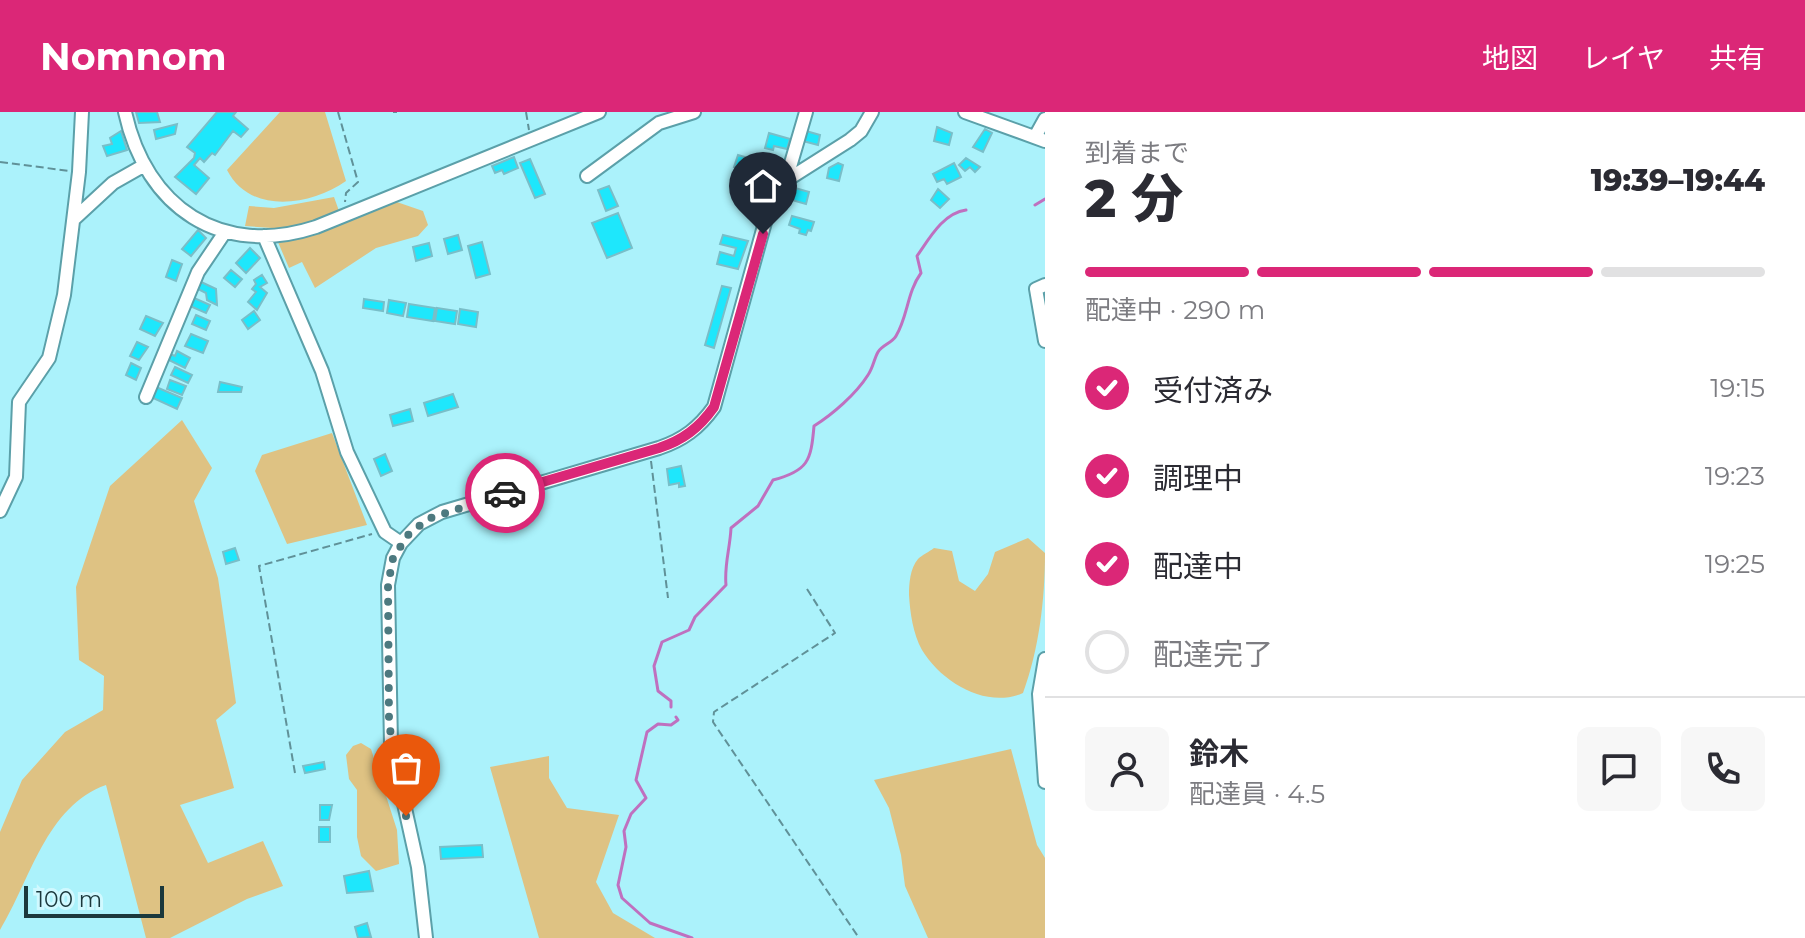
<!DOCTYPE html>
<html lang="ja">
<meta charset="utf-8">
<style>
body{margin:0;font-family:Montserrat,"Noto Sans JP",sans-serif;background:#f7f7f7;color:#2b2b33;height:100vh;display:flex;flex-direction:column;font-size:30px;white-space:nowrap}
*{box-sizing:border-box;margin:0}
p{font-size:26px;color:#7c7c81}
.icon{flex:none;width:44px;height:44px;fill:none;stroke:currentColor;stroke-width:2;stroke-linecap:round;stroke-linejoin:round}
.map{position:relative;flex:1;overflow:hidden}
.details{display:flex;flex-direction:column;background:#fff;width:760px}
.details>*{flex:none}
.scale{position:absolute;left:24px;bottom:20px;width:140px;box-sizing:border-box;padding-left:8px;border:4px solid #1b383c;border-top:0;font-size:22px;line-height:28px;white-space:nowrap;color:#1b383c;-webkit-text-stroke:6px #d0f9ff;paint-order:stroke}
.pin{position:absolute;display:grid;place-items:center;width:68px;height:68px;color:#fff;margin:-82px -34px;border-radius:50% 50% 50% 0;rotate:-45deg;box-shadow:0 0 8px #0007}
.pin .icon{rotate:45deg}
.courier{position:absolute;display:grid;place-items:center;width:80px;height:80px;margin:-40px;border:6px solid #db2777;border-radius:50%;background:#fff;color:#222;box-shadow:0 2px 10px #0007}
.headline em{font-style:normal;font-weight:800}
.headline div{display:flex;flex-direction:column-reverse}
.headline{display:flex;align-items:center;justify-content:space-between;height:136px;padding:0 40px}
h1{font-size:52px;font-weight:800;line-height:60px}
.bar{display:grid;grid-template-columns:repeat(4,1fr);gap:12px 8px;align-content:center;height:96px;padding:0 40px}
.bar i{height:10px;border-radius:6px;background:#e1e1e2}
.bar .selected{background:#db2777}
.bar p{grid-column:span 4}
.line{display:flex;align-items:center;gap:20px;padding:0 40px;border-top:2px solid #e1e1e2}
.line div{flex:1}
.round{display:grid;place-items:center;flex:none;width:84px;height:84px;border-radius:12px;background:#f7f7f7}
ol{padding:0 40px;list-style:none}
li{display:flex;align-items:center;gap:24px;height:88px}
li p{margin-inline-start:auto}
li .icon{padding:8px;border-radius:50%;background:#db2777;color:#fff;stroke-width:4}
li:last-child{color:#7c7c81}
li i{width:44px;height:44px;border:4px solid #e1e1e2;border-radius:50%}
header{display:flex;align-items:center;gap:48px;box-sizing:border-box;height:112px;padding:0 40px;background:#db2777;color:#fff}
header strong{font-size:38px}
nav{display:flex;gap:44px;margin-inline-start:auto;font-size:28px}
main{display:flex;flex:1;min-height:0}
.map>svg:first-child{display:block}
</style>
<header>
<strong>Nomnom</strong>
<nav><a>地図</a><a>レイヤ</a><a>共有</a></nav>
</header>
<main>
<div class="map">
<svg width="1045" height="826" viewBox="0 0 1045 826">
<rect width="100%" height="100%" fill="#abf2fb"/>
<path fill="#dec283" d="M280,0H325L346,69C310,94 250,103 227,58Z
M334,85L343,110L391,88L423,99L428,113L418,124L376,136L315,176L302,150L289,156L272,116L245,114L249,94L274,96Z
M182,308L212,356L194,389L218,466L236,591L216,608L234,676L180,693L208,751L263,729L283,774L247,787L170,826H146L106,673C46,694 30,769 0,818V720L22,668L65,620L103,598L104,564L79,548L76,475L110,374Z
M332,321L367,413L287,432L255,359L262,343Z
M1028,426L1045,441C1045,487 1039,538 1023,581C987,597 942,571 922,538C913,522 910,500 909,483C909,472 910,456 918,447C922,443 929,440 934,436L952,439L959,469L975,479L988,462L995,440Z
M361,631L371,637L397,718L399,752L376,759L361,744L357,725V678L349,667L346,643L353,634Z
M1011,637L1037,733L1045,746V826H928L905,774L901,743L889,696L874,668Z
M549,644V666L567,696L619,703L596,770L613,801L655,826H539L490,655Z"/>
<g fill="none" stroke-linecap="round" stroke-linejoin="round">
<path stroke="#bf70bf" stroke-width="3" d="M1035,93L1045,87
M671,595V589L658,579L654,554L662,530L689,518L695,505L726,473C724,453 730,437 731,416L758,394L773,368C808,359 811,349 814,314C833,302 856,282 868,263C873,256 874,247 878,240C882,233 892,231 896,224C908,204 907,180 921,161L917,144C929,127 943,101 966,98
M676,605L678,608L671,613L658,612L647,620L636,668L646,686L631,702L624,719L626,735L618,773L622,786L650,811L692,826"/>
</g>
<path fill="#1ee7fc" stroke="#79bec8" stroke-width="2" d="M136,0H157L160,10L139,11Z
M217,0H236L233,4L248,17L241,25L233,19L215,43L212,41L204,50L200,46L194,53L209,66L196,82L175,65L194,46L195,41L187,35Z
M177,12L175,22L156,27L154,18Z
M937,15L952,21L949,33L934,29Z
M985,17L992,21L983,40L973,35Z
M121,19L127,38L107,44L103,34L112,32L110,26Z
M806,19L820,23L818,33L803,29Z
M769,21L790,27L787,37L774,34L773,38L765,36Z
M738,43L758,49L754,61L734,55Z
M514,45L518,56L504,62L502,58L495,61L492,54Z
M966,46L980,55L975,60L970,55L965,59L959,53Z
M530,47L545,82L535,86L520,51Z
M838,51L843,53L839,69L827,66L829,56Z
M954,51L961,65L947,72L944,67L937,70L933,62Z
M609,74L618,94L606,99L598,78Z
M795,76L809,80L806,92L792,88Z
M938,77L949,87L940,96L931,88Z
M618,101L632,136L607,146L592,111Z
M792,104L814,110L811,119L808,118L806,123L799,121L800,117L789,113Z
M198,118L206,126L191,144L182,137Z
M458,123L462,138L448,142L444,127Z
M723,123L748,129L738,157L717,152L720,140L734,144L736,136L720,132Z
M482,130L490,162L476,166L468,134Z
M429,131L432,144L416,149L413,135Z
M250,136L260,146L246,161L236,151Z
M172,148L182,152L176,169L166,165Z
M231,158L242,167L235,175L224,166Z
M262,163L267,171L260,175L267,181L257,198L248,190L256,180L252,177L256,172L254,168Z
M199,169L216,177L217,193L207,188L206,181L196,176Z
M722,174L731,176L714,236L705,233Z
M194,186L210,193L206,201L190,194Z
M364,187L384,190L383,199L363,196Z
M389,188L406,191L403,204L387,201Z
M409,192L435,196L433,209L407,205Z
M437,196L457,199L455,212L435,209Z
M460,197L478,200L476,215L458,212Z
M254,199L260,208L248,217L242,208Z
M196,203L210,209L206,218L192,212Z
M146,204L163,211L155,224L140,217Z
M191,222L208,229L203,241L185,234Z
M137,230L148,235L139,248L130,244Z
M177,239L190,246L185,256L167,247L170,242L175,244Z
M131,251L141,256L136,268L126,263Z
M175,255L192,263L188,271L171,263Z
M170,268L186,274L182,283L167,277Z
M220,270L242,275L241,280H218Z
M156,275L182,286L177,297L151,285Z
M453,282L458,295L428,304L424,291Z
M410,297L413,309L393,314L390,303Z
M385,342L392,359L381,364L374,347Z
M681,354L685,374L679,375V371L669,373L667,357Z
M235,436L239,448L226,452L223,440Z
M324,650L325,657L305,661L303,654Z
M320,693H332L329,708H320Z
M319,715H330V730H319Z
M482,733L483,745L441,747L440,735Z
M369,759L373,779L347,781L344,764Z
M367,811L371,825L358,826L355,815Z"/>
<g fill="none" stroke-linecap="round" stroke-linejoin="round">
<g stroke="#5ba0a9" stroke-width="16">
<path id="minor" d="M125,0C146,96 221,146 316,115L599,0
M965,0L1045,29
M1035,25L1045,7
M587,64L659,11L694,0
M787,65L806,0
M74,107L113,71L143,54
M264,124L322,259L347,340L385,420L401,431
M1045,173L1036,177L1045,229
M146,285L198,160L225,120
M0,399L16,365L19,290L49,246L64,183L79,60L82,0
M1045,547L1039,582L1045,670
M426,826L418,755L391,633L388,473L393,446L401,431L419,412L442,400L659,336C683,328 699,316 714,295L772,85L779,73L850,28L861,19L872,0"/>
</g>
<path stroke="#609198" stroke-width="2" stroke-dasharray="8 4" stroke-linecap="butt" d="M338,0L358,70L346,81L345,90
M393,0H397
M526,0L529,18
M0,50L70,59
M651,349L668,486
M807,477L835,521L714,600L713,610L859,826
M295,661L259,454L372,422"/>
<use href="#minor" stroke="#fff" stroke-width="12"/>
</g>
<g fill="none" stroke-linecap="round" stroke-linejoin="round">
<path stroke="#4d797f" stroke-width="8" stroke-dasharray="0 14.4" d="M406,704L395,657L389,608L388,473L393,446L408,423L428,407L505,381"/>
<path stroke="#db2777" stroke-width="10" d="M505,381L659,336C683,328 699,316 714,295L763,122"/>
</g>
</svg>
<div class="scale">100 m</div>
<div class="pin" style="left:406px;top:704px;background:#ea580c"><svg class="icon" aria-label="bag" viewBox="0 0 24 24"><path d="M5 8h14l-1 12H6zM9 8a3 3 0 0 1 6 0"/></svg></div>
<div class="pin" style="left:763px;top:122px;background:#1f2937"><svg class="icon" aria-label="home" viewBox="0 0 24 24"><path d="M3 11l9-7 9 7M6 9v11h12V9"/></svg></div>
<div class="courier" style="left:505px;top:381px"><svg class="icon" aria-label="car" viewBox="0 0 24 24"><path d="M5 17H2v-5l4-1 3-4h7l3 4 3 1v5h-3M9 17h6M6 11h13"/><circle cx="7" cy="17" r="2"/><circle cx="17" cy="17" r="2"/></svg></div>
</div>
<section class="details">
<div class="headline"><div><h1>2 分</h1><p>到着まで</p></div><em>19:39–19:44</em></div>
<div class="bar"><i class="selected"></i><i class="selected"></i><i class="selected"></i><i></i><p>配達中 · 290 m</p></div>
<ol>
<li><svg class="icon" aria-label="check" viewBox="0 0 24 24"><path d="M5 12l5 5 9-10"/></svg>受付済み<p>19:15</p></li>
<li><svg class="icon" aria-label="check" viewBox="0 0 24 24"><path d="M5 12l5 5 9-10"/></svg>調理中<p>19:23</p></li>
<li><svg class="icon" aria-label="check" viewBox="0 0 24 24"><path d="M5 12l5 5 9-10"/></svg>配達中<p>19:25</p></li>
<li><i></i>配達完了</li>
</ol>
<div class="line" style="height:144px"><a class="round"><svg class="icon" aria-label="person" viewBox="0 0 24 24"><circle cx="12" cy="8" r="4"/><path d="M4 21q1-7 8-7t8 7"/></svg></a><div><b>鈴木</b><p>配達員 · 4.5</p></div><a class="round"><svg class="icon" aria-label="chat" viewBox="0 0 24 24"><path d="M4 5h16v11H9l-5 4z"/></svg></a><a class="round"><svg class="icon" aria-label="phone" viewBox="0 0 24 24"><path d="M5 4h4l2 5-3 2q2 4 5 5l2-3 5 2v4C11 20 4 13 5 4z"/></svg></a></div>
</section>
</main>
